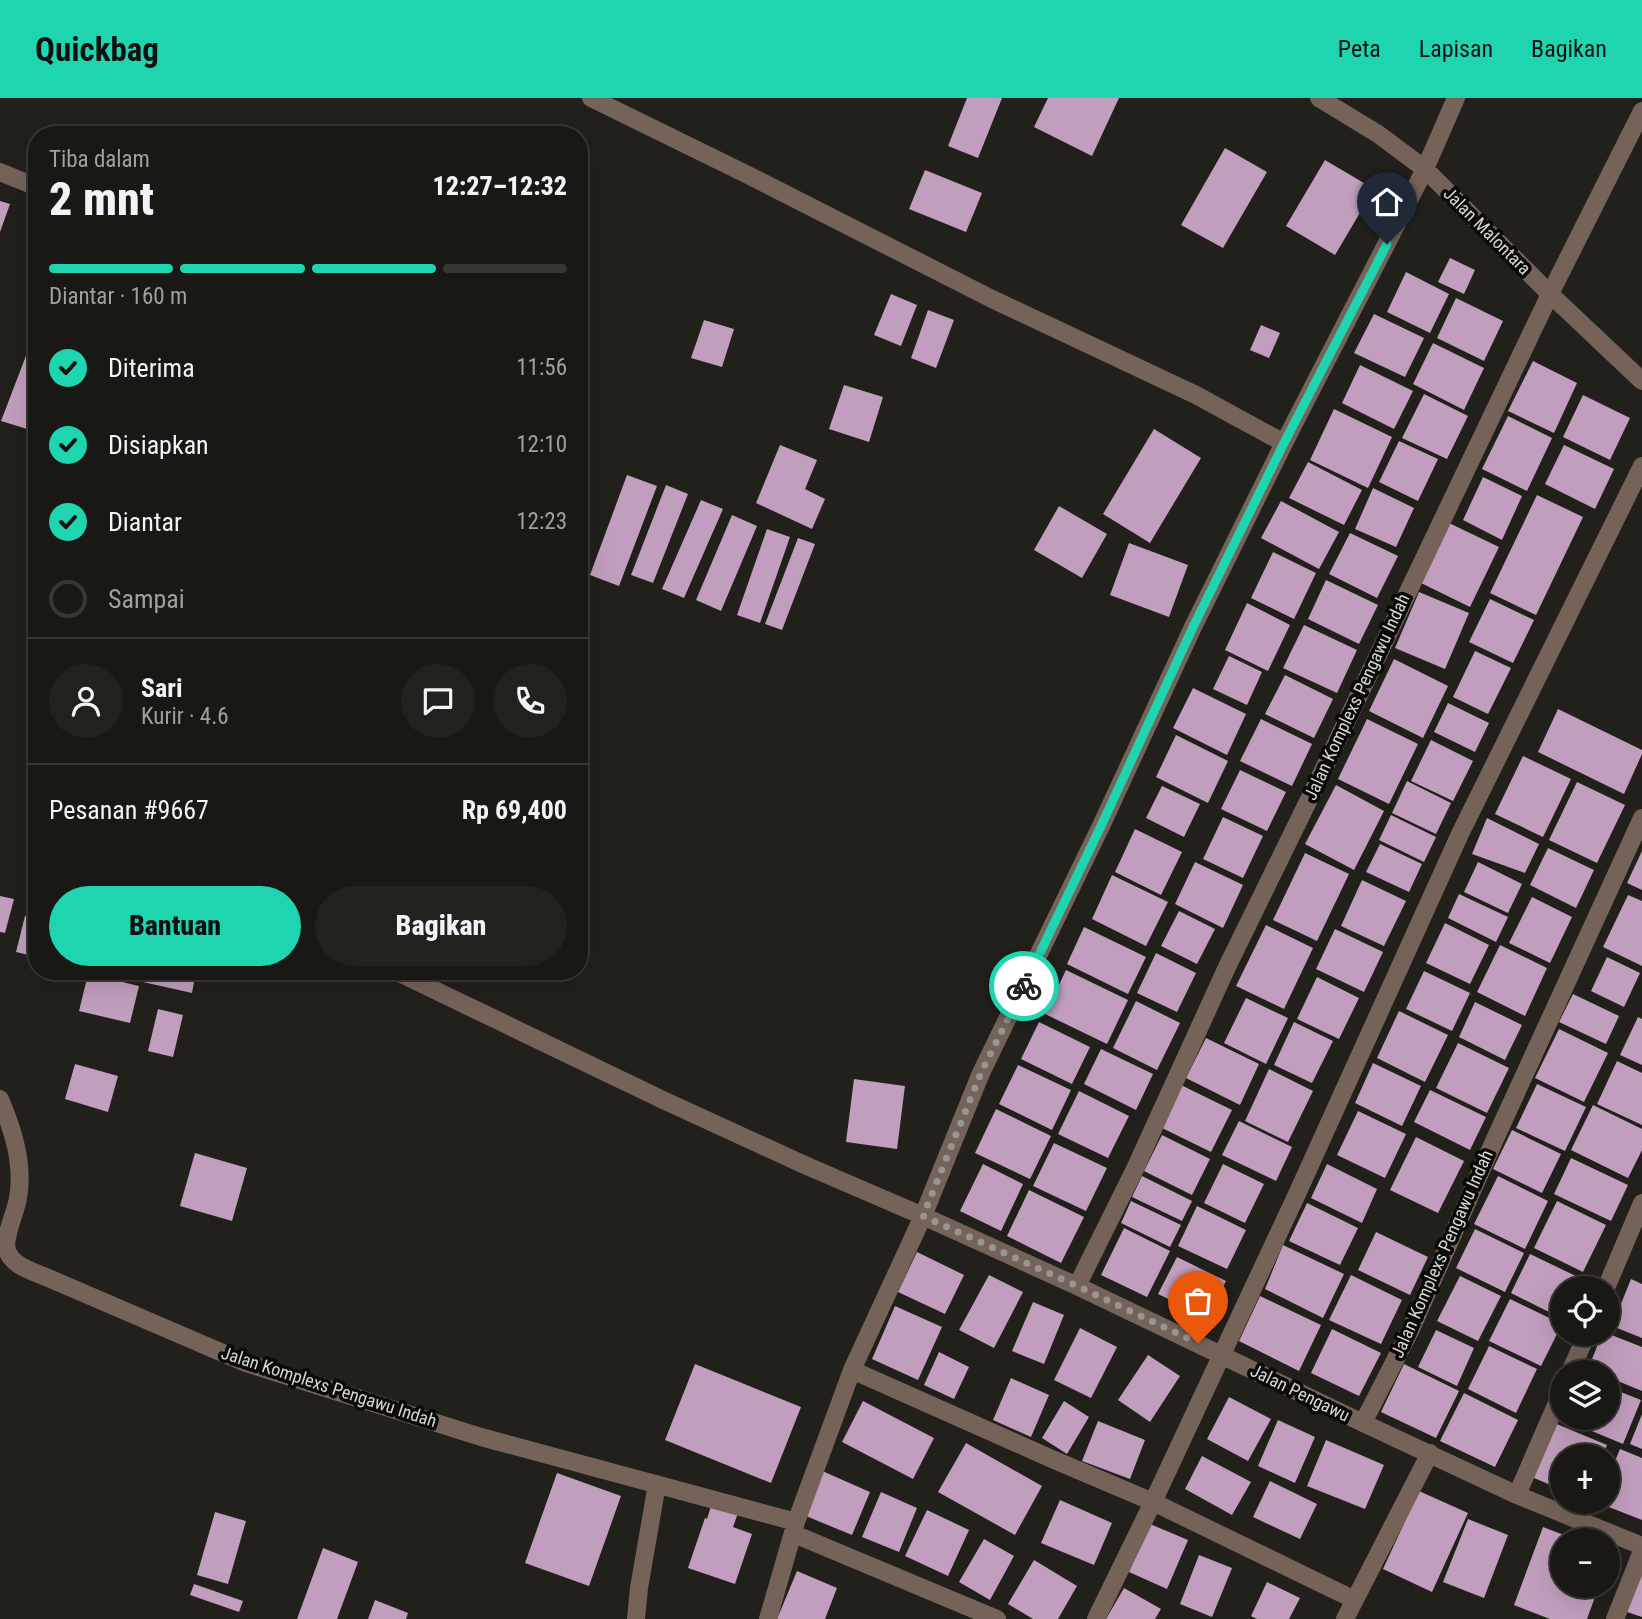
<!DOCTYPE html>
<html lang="id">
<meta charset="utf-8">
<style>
body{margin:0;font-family:"Roboto Condensed",sans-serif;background:#22211d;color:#f1f3f6;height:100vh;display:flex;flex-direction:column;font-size:26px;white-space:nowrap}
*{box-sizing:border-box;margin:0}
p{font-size:23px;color:#9fa0a0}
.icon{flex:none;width:38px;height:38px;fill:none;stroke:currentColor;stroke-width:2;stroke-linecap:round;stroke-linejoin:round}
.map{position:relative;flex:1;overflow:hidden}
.details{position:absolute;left:28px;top:28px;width:560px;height:854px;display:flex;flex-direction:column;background:#191814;border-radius:28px;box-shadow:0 7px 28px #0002,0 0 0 2px #373734}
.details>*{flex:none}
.tools{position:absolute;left:1550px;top:1178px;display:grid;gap:14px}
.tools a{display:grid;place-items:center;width:70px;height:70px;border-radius:50%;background:#191814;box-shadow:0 7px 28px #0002,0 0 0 2px #373734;font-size:35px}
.pin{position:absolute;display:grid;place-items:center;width:60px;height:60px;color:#fff;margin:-72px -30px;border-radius:50% 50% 50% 0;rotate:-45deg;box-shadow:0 0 7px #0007}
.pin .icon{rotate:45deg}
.courier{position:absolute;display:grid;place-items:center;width:70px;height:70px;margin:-35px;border:5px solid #1fd5b0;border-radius:50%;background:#fff;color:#222;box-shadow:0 2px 9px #0007}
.overview em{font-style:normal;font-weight:800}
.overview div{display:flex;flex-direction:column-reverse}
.overview{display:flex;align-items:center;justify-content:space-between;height:119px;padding:0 21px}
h1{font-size:46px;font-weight:800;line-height:52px}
.bar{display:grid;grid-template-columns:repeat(4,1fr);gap:10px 7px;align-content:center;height:84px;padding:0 21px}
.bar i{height:9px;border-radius:5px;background:#373734}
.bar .active{background:#1fd5b0}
.bar p{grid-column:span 4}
.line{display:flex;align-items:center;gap:18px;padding:0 21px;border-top:2px solid #373734}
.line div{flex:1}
.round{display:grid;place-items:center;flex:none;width:74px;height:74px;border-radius:37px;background:#22211d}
ol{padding:0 21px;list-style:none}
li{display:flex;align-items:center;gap:21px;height:77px}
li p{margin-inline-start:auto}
li .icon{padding:7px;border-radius:50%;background:#1fd5b0;color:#111;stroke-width:4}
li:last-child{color:#9fa0a0}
li i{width:38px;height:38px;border:4px solid #373734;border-radius:50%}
.cta{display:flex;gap:14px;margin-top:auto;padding:14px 21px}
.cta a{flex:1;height:80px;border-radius:42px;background:#1fd5b0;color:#111;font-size:28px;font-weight:800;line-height:80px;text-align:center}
.cta a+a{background:#22211d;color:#f1f3f6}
header{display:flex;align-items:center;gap:42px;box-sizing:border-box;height:98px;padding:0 35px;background:#1fd5b0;color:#111}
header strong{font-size:33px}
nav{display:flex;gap:38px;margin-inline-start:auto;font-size:24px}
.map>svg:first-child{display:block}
</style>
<header>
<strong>Quickbag</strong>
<nav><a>Peta</a><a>Lapisan</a><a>Bagikan</a></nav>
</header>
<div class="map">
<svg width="1642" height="1521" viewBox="0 0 1642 1521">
<rect width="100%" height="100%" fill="#21201b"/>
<path fill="#c19ebd" d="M967,0H1002L978,60L948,48Z
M1048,0H1119L1092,58L1034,29Z
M1225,50L1267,74L1223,150L1181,127Z
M1325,62L1374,91L1335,157L1286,128Z
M925,72L982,95L966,134L909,111Z
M0,103L10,106L0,134Z
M1450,160L1475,172L1464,196L1438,184Z
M1406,174L1449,196L1430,235L1387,214Z
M891,196L917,207L901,248L874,237Z
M1456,200L1503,223L1484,263L1437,240Z
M928,212L954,222L936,270L911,260Z
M1374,216L1424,240L1405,279L1354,255Z
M704,222L734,231L722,269L691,260Z
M1261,227L1280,235L1269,260L1250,252Z
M37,229V334L1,323Z
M1433,245L1484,270L1464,312L1413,286Z
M1533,263L1577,285L1554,335L1508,313Z
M1360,267L1413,293L1394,331L1342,305Z
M844,287L883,299L869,344L829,331Z
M1424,296L1468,318L1447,361L1402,340Z
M1583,297L1630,320L1610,362L1563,339Z
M1334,311L1392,339L1368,390L1310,362Z
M1508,318L1552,340L1527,393L1482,371Z
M1154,331L1201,360L1150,445L1103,416Z
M1399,343L1438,361L1418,403L1379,384Z
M780,347L817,362L805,391L825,401L812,431L756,405Z
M1564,347L1614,371L1595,411L1545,386Z
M1308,364L1362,392L1344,427L1289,400Z
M627,377L657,388L619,488L590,477Z
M1483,379L1522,398L1502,442L1463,422Z
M666,387L688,396L653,485L631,477Z
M1373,390L1414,410L1396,449L1355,431Z
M1537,397L1583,419L1536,517L1490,495Z
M701,402L723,411L684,500L662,491Z
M1281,403L1339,434L1319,471L1261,440Z
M1059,408L1107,436L1082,480L1034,452Z
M732,417L757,428L721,513L696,502Z
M1449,425L1499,449L1470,509L1421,485Z
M767,431L790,439L760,525L737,517Z
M1350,435L1398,458L1377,500L1329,476Z
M798,440L815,446L782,532L765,526Z
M1129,445L1188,467L1169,519L1110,497Z
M1273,454L1316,475L1294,521L1251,500Z
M1326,482L1378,507L1359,546L1308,521Z
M1419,494L1469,515L1445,571L1395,550Z
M1490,501L1534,522L1513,565L1469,544Z
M1247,505L1290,527L1268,573L1225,552Z
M1304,527L1357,552L1337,595L1283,570Z
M1475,553L1511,570L1488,616L1453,599Z
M1229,558L1262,574L1247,607L1213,591Z
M1394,561L1448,588L1423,640L1369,613Z
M1285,577L1333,601L1314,640L1265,616Z
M1193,590L1246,616L1227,657L1173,630Z
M1448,605L1489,625L1475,654L1434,634Z
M1558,611L1642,652V656L1624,696L1538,654Z
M1261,621L1312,646L1292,688L1240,663Z
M1367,621L1418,646L1389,706L1338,681Z
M1176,637L1228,663L1208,705L1156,679Z
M1431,642L1473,663L1453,703L1411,683Z
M1523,658L1571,681L1543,739L1495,716Z
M1240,672L1286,694L1267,733L1221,711Z
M1407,683L1451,705L1436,736L1392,715Z
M1577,684L1625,707L1597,765L1549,742Z
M1336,687L1384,713L1354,772L1305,746Z
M1162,688L1200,706L1184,739L1146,720Z
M1391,717L1436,739L1424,764L1379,742Z
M1223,719L1263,738L1243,780L1203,761Z
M1487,720L1539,746L1525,775L1472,756Z
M1135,731L1182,754L1161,797L1115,774Z
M1380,746L1422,766L1409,794L1366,774Z
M1548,750L1594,772L1576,810L1530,787Z
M1642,753V792L1627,785Z
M1305,755L1349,776L1317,843L1273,822Z
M1195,764L1243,787L1223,830L1175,806Z
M1478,764L1522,786L1508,815L1464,794Z
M1112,777L1168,804L1146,848L1092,821Z
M1362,782L1406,803L1384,848L1341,828Z
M32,786L37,787V812L26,810Z
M1459,796L1508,819L1496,844L1448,820Z
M1628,797L1642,803V868L1603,849Z
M0,798L14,801L5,835L0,834Z
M1532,799L1572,819L1550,865L1509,845Z
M1179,813L1215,831L1197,866L1161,848Z
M25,818L37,821V859L16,854Z
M1445,825L1489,847L1470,886L1426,865Z
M1266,827L1313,850L1284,911L1236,888Z
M1084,829L1146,859L1128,896L1067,866Z
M1335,831L1383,854L1364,894L1316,871Z
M1500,847L1547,870L1525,918L1477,894Z
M1156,855L1196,875L1177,914L1137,895Z
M1607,859L1640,875L1624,909L1591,893Z
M1066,872L1128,902L1107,946L1045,916Z
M146,873H196L192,895L143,884Z
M1424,873L1470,895L1452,933L1406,911Z
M88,876L139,888L130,925L79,913Z
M1317,879L1359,900L1339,941L1297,921Z
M1573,896L1619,918L1606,946L1559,924Z
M1246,900L1288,920L1266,966L1224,945Z
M1136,903L1180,925L1157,972L1113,950Z
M1475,904L1522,927L1505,962L1459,939Z
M158,911L183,917L173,959L148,953Z
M1399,913L1448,937L1425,984L1377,960Z
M1638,919L1642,921V967L1620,957Z
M1039,924L1090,949L1072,986L1021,961Z
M1294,924L1333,943L1312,985L1274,967Z
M1559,931L1608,955L1584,1004L1535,980Z
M1206,940L1259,966L1240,1007L1186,980Z
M1458,945L1509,970L1487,1015L1436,990Z
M1101,951L1153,976L1136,1012L1084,986Z
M1617,963L1642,975V1027L1597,1006Z
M1373,965L1421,988L1402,1028L1355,1005Z
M75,966L118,978L108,1014L65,1001Z
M1018,967L1071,992L1052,1032L999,1006Z
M1269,971L1313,993L1288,1044L1245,1023Z
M854,981L905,988L897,1051L846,1044Z
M1537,986L1586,1009L1565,1053L1516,1030Z
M1181,987L1232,1012L1211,1054L1160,1029Z
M1430,992L1486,1019L1470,1052L1414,1024Z
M1079,993L1129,1018L1108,1060L1058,1036Z
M1593,1007L1642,1031V1052L1628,1080L1571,1052Z
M996,1011L1051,1038L1030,1081L975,1055Z
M1358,1013L1406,1036L1385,1080L1337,1057Z
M1239,1023L1292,1049L1276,1083L1222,1057Z
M1512,1032L1561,1056L1542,1095L1493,1071Z
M1162,1037L1210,1061L1192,1097L1144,1073Z
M1416,1039L1464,1063L1438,1115L1390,1092Z
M1054,1045L1107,1070L1086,1113L1033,1088Z
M195,1055L247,1070L232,1123L180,1108Z
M1571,1060L1628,1087L1611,1123L1554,1096Z
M983,1066L1023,1086L1001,1133L960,1113Z
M1223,1066L1264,1086L1245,1125L1204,1105Z
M1327,1066L1377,1091L1362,1125L1311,1100Z
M1142,1078L1192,1103L1182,1123L1132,1099Z
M1498,1078L1548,1103L1525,1151L1474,1126Z
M1029,1092L1084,1119L1061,1165L1007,1138Z
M1131,1103L1181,1127L1170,1149L1121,1125Z
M1557,1103L1606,1127L1583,1174L1534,1150Z
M1307,1105L1358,1130L1340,1167L1289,1143Z
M1197,1108L1246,1132L1227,1171L1178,1148Z
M1124,1130L1170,1153L1147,1199L1101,1177Z
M1475,1131L1524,1155L1505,1194L1456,1170Z
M1376,1134L1428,1159L1410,1197L1358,1172Z
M1283,1147L1344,1176L1323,1220L1265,1191Z
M917,1154L964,1177L945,1216L898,1194Z
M1530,1156L1580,1180L1575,1190H1563V1216L1561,1220L1511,1195Z
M1177,1159L1226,1183L1208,1220L1158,1196Z
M989,1177L1023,1194L994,1250L959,1232Z
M1351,1177L1402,1202L1381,1246L1329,1222Z
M1460,1178L1501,1198L1478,1243L1437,1223Z
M1631,1181L1642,1186V1240L1612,1228Z
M1260,1198L1321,1227L1299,1273L1239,1243Z
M1510,1201L1562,1226L1541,1268L1489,1243Z
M1033,1204L1064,1217L1044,1266L1012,1253Z
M895,1208L942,1229L918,1282L872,1261Z
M1080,1230L1117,1249L1091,1300L1054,1282Z
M1332,1231L1381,1255L1359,1298L1311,1275Z
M1436,1232L1474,1250L1457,1288L1418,1269Z
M1602,1236H1609L1642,1249V1293L1608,1279V1274H1596L1588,1271Z
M1489,1248L1537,1271L1516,1315L1468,1291Z
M939,1254L969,1269L954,1301L924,1287Z
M1148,1257L1180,1278L1150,1324L1118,1302Z
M695,1266L801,1309L771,1385L665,1342Z
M1404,1266L1459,1293L1436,1340L1381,1314Z
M1011,1280L1049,1297L1031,1339L993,1322Z
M1608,1289L1641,1302L1623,1346L1575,1326L1577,1320H1608Z
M1464,1295L1518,1322L1495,1369L1440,1343Z
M1229,1299L1271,1321L1248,1363L1207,1341Z
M863,1303L934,1340L913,1381L842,1344Z
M1064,1303L1089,1319L1067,1356L1042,1340Z
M1642,1316V1351L1630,1346Z
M1278,1322L1315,1339L1295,1385L1258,1368Z
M1098,1323L1145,1342L1130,1381L1082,1363Z
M1552,1324L1607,1347L1602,1358H1563V1392L1529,1378Z
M1326,1342L1384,1367L1365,1411L1307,1388Z
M966,1345L1042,1388L1015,1437L938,1394Z
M1620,1351L1642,1360V1422L1596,1404H1608V1380Z
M1202,1358L1251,1384L1232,1417L1185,1391Z
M820,1372L870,1394L852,1437L801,1416Z
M557,1375L621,1398L589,1488L525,1465Z
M1270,1383L1317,1406L1300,1441L1253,1419Z
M1419,1393L1468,1415L1432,1494L1383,1471Z
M881,1394L917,1410L899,1454L862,1439Z
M1060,1402L1112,1425L1094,1467L1041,1445Z
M712,1405L738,1415L733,1429L752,1436L735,1486L688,1470L705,1420L707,1421Z
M927,1412L969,1432L948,1478L905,1458Z
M215,1414L246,1423L228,1486L197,1477Z
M1468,1421L1508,1437L1484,1500L1443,1484Z
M1150,1426L1188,1442L1167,1491L1129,1474Z
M1543,1429L1577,1442H1563V1488H1599L1587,1521H1550L1514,1507Z
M984,1441L1014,1458L990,1502L959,1484Z
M323,1450L358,1464L337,1521H297Z
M1199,1457L1232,1470L1212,1519L1180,1506Z
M1034,1462L1077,1488L1058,1521H1033L1008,1506Z
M797,1473L837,1490L825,1521H777Z
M1642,1475V1519L1627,1514Z
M1267,1484L1300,1500L1289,1521H1257L1251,1518Z
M194,1486L243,1503L239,1514L190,1497Z
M1124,1490L1161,1511L1155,1521H1106Z
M375,1502L408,1515L406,1521H368Z"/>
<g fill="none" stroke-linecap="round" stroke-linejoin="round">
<path stroke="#75635a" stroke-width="18" d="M591,0L750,78L992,201L1196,297L1284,345
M1319,0L1378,36L1425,71L1550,196L1642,283
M0,74L37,89
M395,873L663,1002L807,1068L923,1118L1077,1188L1363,1325L1517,1397L1642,1448
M0,1001C13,1032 24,1066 18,1100C16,1114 3,1140 7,1152C12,1168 32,1173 46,1179L246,1265L481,1339L796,1424
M1077,1188L1134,1073L1227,869L1319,681L1550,196L1642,13
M1606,1190L1642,1105
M852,1272L1052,1361L1153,1404L1355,1502
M1570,1274L1587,1236
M1363,1325L1411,1231L1495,1041L1642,720
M1517,1397L1563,1291
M794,1436L997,1521
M636,1521L639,1490L657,1386
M768,1521L796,1424L852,1272L923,1118L981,975L1101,728L1193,529L1284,345L1425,71L1456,0
M1096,1521L1153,1404L1297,1096L1460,736L1642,368
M1345,1521L1430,1355
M1615,1521L1642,1453"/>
</g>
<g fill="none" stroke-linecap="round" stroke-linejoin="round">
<path stroke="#979692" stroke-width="7" stroke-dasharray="0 12.6" d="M1024,888L981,975L923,1118L1077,1188L1198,1245"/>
<path stroke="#1fd5b0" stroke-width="9" d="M1024,888L1101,728L1193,529L1284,345L1387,146"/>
</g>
<g text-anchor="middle" stroke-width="7" stroke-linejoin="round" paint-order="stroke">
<g font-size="18" fill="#d6d5d2" stroke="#0a0a08">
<text transform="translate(1487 133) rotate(45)" y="6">Jalan Malontara</text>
<text transform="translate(1357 599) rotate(-65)" y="6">Jalan Komplexs Pengawu Indah</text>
<text transform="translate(1442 1156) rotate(-66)" y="6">Jalan Komplexs Pengawu Indah</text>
<text transform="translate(329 1289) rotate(18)" y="6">Jalan Komplexs Pengawu Indah</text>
<text transform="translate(1300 1295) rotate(26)" y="6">Jalan Pengawu</text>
</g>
</g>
</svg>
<div class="tools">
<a><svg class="icon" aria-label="locate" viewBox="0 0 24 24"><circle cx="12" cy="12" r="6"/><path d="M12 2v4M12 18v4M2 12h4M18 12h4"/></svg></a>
<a><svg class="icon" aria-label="layers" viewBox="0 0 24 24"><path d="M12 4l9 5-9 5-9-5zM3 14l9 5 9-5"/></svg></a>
<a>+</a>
<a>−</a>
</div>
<div class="pin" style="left:1198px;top:1245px;background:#ea580c"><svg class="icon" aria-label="bag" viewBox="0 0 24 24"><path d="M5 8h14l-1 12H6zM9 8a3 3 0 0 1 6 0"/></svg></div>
<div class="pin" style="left:1387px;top:146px;background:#1f2937"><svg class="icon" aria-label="home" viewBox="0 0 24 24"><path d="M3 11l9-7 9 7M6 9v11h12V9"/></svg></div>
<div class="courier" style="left:1024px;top:888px"><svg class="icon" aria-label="bike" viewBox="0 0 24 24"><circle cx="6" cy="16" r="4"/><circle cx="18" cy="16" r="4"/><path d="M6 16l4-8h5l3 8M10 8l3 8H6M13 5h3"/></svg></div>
<section class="details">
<div class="overview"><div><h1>2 mnt</h1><p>Tiba dalam</p></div><em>12:27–12:32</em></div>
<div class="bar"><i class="active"></i><i class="active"></i><i class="active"></i><i></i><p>Diantar · 160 m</p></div>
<ol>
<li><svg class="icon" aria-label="check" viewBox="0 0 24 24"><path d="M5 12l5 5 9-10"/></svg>Diterima<p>11:56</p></li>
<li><svg class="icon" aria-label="check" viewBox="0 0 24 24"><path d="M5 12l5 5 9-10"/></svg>Disiapkan<p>12:10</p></li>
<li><svg class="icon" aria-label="check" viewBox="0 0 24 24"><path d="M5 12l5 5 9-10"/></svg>Diantar<p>12:23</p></li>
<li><i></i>Sampai</li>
</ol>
<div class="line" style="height:126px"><a class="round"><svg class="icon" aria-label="person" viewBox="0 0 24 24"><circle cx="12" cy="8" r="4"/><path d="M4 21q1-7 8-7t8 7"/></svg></a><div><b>Sari</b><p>Kurir · 4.6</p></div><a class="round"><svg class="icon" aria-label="chat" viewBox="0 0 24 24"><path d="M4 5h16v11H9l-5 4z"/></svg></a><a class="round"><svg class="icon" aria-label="phone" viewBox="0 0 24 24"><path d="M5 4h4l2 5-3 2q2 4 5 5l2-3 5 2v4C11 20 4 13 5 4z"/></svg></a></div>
<div class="line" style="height:91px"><div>Pesanan #9667</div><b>Rp 69,400</b></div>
<div class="cta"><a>Bantuan</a><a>Bagikan</a></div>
</section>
</div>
